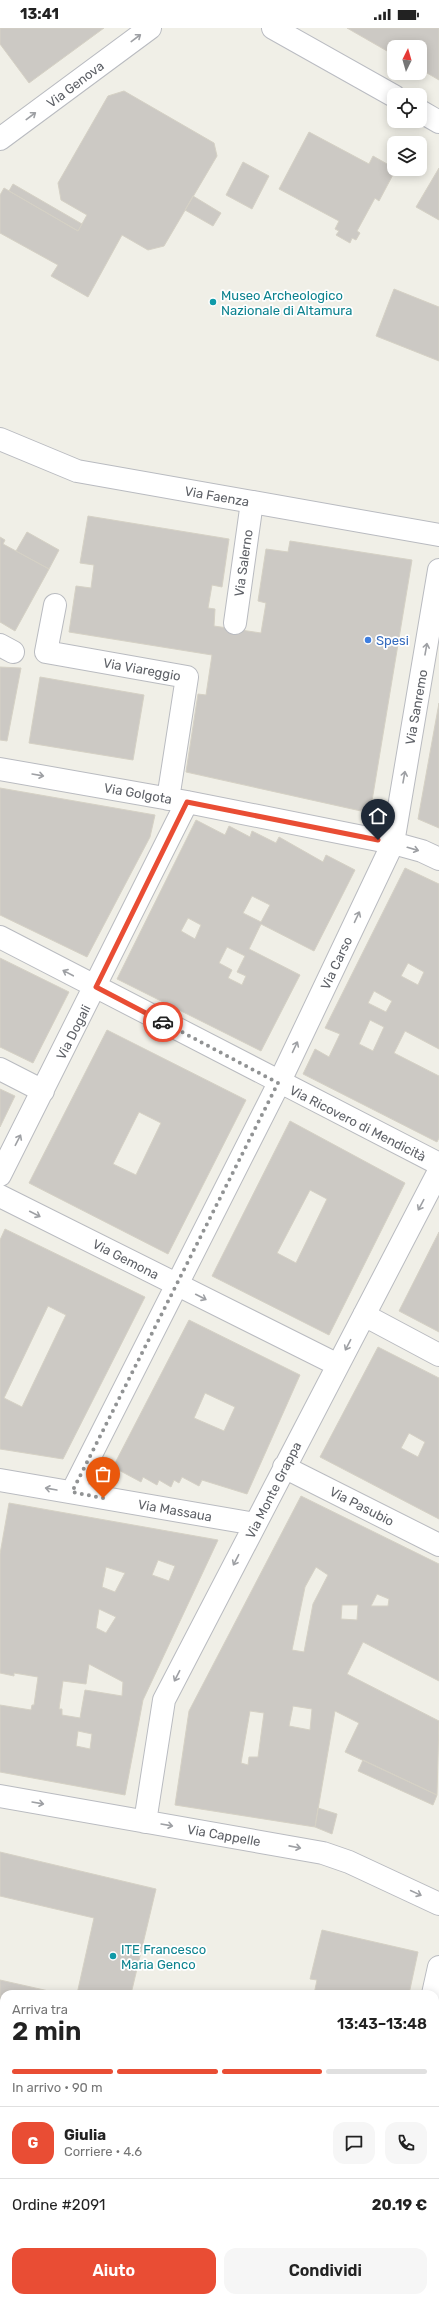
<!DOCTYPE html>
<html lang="it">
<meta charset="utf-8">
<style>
body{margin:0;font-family:Rubik,sans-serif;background:#f6f6f6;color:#222;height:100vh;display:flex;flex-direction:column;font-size:15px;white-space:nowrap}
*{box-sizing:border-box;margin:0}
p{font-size:13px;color:#767676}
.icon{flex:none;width:22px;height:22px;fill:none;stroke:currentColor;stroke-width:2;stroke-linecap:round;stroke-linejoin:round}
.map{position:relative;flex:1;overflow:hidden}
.details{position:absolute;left:0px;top:1962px;width:439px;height:312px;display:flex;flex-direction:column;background:#fff;border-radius:12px 12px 0 0;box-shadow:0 2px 10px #0003}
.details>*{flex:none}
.needle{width:26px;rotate:5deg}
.fabs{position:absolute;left:387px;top:12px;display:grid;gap:8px}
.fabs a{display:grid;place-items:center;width:40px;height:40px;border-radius:8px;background:#fff;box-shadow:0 2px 10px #0003;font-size:20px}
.pin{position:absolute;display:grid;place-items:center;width:34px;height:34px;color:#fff;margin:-41px -17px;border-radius:50% 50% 50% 0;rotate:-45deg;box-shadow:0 0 4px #0007}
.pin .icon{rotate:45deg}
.courier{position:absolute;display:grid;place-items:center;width:40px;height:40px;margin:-20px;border:3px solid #e94d34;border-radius:50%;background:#fff;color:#222;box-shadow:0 1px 5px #0007}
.head em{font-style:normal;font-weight:600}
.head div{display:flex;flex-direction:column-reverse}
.head{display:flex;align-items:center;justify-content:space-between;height:68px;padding:0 12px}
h1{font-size:26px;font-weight:600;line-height:30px}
.bar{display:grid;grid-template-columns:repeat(4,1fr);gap:6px 4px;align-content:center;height:48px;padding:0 12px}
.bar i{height:5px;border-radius:3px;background:#e0e0e0}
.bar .active{background:#e94d34}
.bar p{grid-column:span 4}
.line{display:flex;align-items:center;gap:10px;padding:0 12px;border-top:1px solid #e0e0e0}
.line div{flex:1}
.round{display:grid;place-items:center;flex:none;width:42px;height:42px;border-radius:12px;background:#f6f6f6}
.cta{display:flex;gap:8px;margin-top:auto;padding:8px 12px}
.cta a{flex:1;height:46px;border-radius:12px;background:#e94d34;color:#fff;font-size:16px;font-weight:600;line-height:46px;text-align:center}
.cta a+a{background:#f6f6f6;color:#222}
.status{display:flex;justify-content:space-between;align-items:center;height:28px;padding:0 20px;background:#fff;direction:ltr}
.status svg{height:11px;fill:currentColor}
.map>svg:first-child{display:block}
</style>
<div class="status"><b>13:41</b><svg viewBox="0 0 49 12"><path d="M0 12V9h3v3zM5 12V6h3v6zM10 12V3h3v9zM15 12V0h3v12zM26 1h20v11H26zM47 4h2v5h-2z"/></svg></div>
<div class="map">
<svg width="439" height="2274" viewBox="0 0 439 2274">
<rect width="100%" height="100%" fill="#f0efe7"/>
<path fill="#ccc9c4" stroke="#d5d1c5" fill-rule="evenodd" d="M0,0H104L29,55L0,16Z
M347,0H439V52L420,41V19H394V27Z
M124,63L214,115L217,128L164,218L148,222L122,207L88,269L51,248L58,237L0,205V167L4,160L78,203L87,187L61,172L58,155L108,68Z
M309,104L369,136L373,128L396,141L379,173L375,170L357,203L360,205L356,212L352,210L350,215L336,207L339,203L335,201L339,193L279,161Z
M243,134L269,148L252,181L226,167Z
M439,140V192L416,179Z
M13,156L82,196L78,203L9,163Z
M193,168L221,185L213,198L185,182Z
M394,261L439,279V333L376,308Z
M88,488L229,511L222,559L212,557L208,580L215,581L214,598L261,605L266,575L258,573L266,521L288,524L290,513L412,532L370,785L186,744L198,666L206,667L212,627L69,604L76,558L91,560L94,537L80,535Z
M27,504L59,522L49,541L16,523Z
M0,509L5,512L3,516L49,541L15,603L0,594Z
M0,639L21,640L7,713L0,712Z
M40,649L144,667L133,732L29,715Z
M439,675V800L418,791Z
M0,760L155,787L150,809L87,929L0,887Z
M196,792L225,807L229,798L250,809L252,803L276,815L279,809L323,834L326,827L355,842L314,923L261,896L249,921L300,947L261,1023L117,951ZM252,868L270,877L261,894L243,885ZM188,890L201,897L195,911L181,903ZM227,919L245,928L237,944L246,948L242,957L228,950L232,942L219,935Z
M405,840L439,856V1021L405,1003L394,1025L439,1048V1110L437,1114L303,1046L315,1021L329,1029L340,1006L325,1000ZM408,935L424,944L418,957L401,948ZM374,963L392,973L386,984L368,975ZM370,992L384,999L373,1023L359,1016Z
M0,930L69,964L33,1035L0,1019Z
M107,1002L246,1072L168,1226L29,1155ZM139,1084L161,1095L136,1147L113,1136Z
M0,1061L15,1068L0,1099Z
M290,1093L405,1155L329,1307L212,1248ZM310,1162L327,1171L296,1235L277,1225Z
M5,1201L145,1269L63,1431L0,1421V1212ZM48,1278L66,1287L22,1379L4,1370Z
M439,1204V1304L399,1283Z
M189,1292L300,1347L247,1466L202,1452L199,1458L182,1449L179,1455L174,1452L171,1459L159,1452L157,1457L143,1449L141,1454L113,1439ZM205,1365L235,1379L224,1403L194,1390Z
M378,1319L439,1350V1491L320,1429ZM409,1405L425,1414L418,1429L401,1420Z
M301,1468L439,1536V1653L363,1614L347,1646L439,1693L437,1767L345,1724L359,1695L335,1683L315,1799L175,1777L189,1683ZM316,1539L328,1547L313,1576L304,1624L292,1622L305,1559ZM377,1566L389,1571L388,1578H371ZM342,1577H358L357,1592L341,1591ZM293,1678L312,1681L310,1702L289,1698ZM250,1683L264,1685L258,1729H249L248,1737L241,1735Z
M9,1475L218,1512L143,1672L125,1767L0,1744V1677L31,1682L32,1677H34L38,1649L14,1645V1648L0,1645V1526ZM158,1532L175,1538L169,1553L152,1547ZM106,1539L125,1545L115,1564L102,1559ZM99,1581L116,1589L106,1605L96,1600ZM89,1636L123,1654L122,1668L85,1662L80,1690L62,1687V1681H59L63,1653L86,1656ZM78,1703L92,1706L90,1721L76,1718Z
M363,1732L437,1767L433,1777L358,1743Z
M318,1780L337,1786L332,1806L315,1799Z
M0,1824L156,1861L131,1966H77L94,1890L0,1868Z
M322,1902L418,1924L409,1966H314L317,1952L310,1951Z
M0,1952L62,1966H4V1997L0,1996Z
M0,2038L4,2039V2189L0,2188Z
M439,2089V2102L436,2101Z
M435,2168L439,2169V2263L435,2262Z
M0,2243H4V2270H85L84,2274H0Z
M139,2270H178L195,2274H138Z"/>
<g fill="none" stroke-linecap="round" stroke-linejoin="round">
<g stroke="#b9bbc0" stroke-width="24">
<path id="pedestrian" d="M235,595L252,474"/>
</g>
<g stroke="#b9bbc0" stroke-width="24">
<path id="minor" d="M0,111L150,0
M0,411L77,443L439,507
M55,577L46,624L187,649L168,771
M0,617L13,624
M0,741L187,774L393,815L422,823L439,831
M0,909L439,1136
M0,1041L43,1063
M0,1147L187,774
M0,1168L338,1337
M364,1287L439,1327
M284,1439L439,1517
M0,1452L255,1496
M72,1464L279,1055L393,815L439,542
M0,1768L323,1825L349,1834L439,1876
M145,1794L164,1672L439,1143
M433,1966L439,1939
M0,2024L4,2025
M435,2129L439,2130
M0,2210L4,2211
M250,2270L267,2274
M120,2274L121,2270
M364,2274L365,2270"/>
</g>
<g stroke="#babcc2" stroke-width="24">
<path id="secondary" d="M273,0L394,68
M420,83L439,94"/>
</g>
<use href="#pedestrian" stroke="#fff" stroke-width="22"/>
<use href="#minor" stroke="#fff" stroke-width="22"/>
<use href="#secondary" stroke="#fff" stroke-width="22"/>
</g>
<defs><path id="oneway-shaft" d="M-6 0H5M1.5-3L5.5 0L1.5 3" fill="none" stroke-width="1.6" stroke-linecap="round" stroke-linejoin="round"/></defs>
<g stroke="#9ea0a4">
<use href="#oneway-shaft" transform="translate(136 10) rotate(-37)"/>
<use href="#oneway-shaft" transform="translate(31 88) rotate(-37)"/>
<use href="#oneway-shaft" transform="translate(426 621) rotate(-80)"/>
<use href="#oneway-shaft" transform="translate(38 747) rotate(10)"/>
<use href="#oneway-shaft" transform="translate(404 749) rotate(-80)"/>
<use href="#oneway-shaft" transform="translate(413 821) rotate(16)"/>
<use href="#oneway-shaft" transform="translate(357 889) rotate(-65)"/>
<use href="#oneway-shaft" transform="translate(68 945) rotate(-152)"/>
<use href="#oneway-shaft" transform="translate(295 1019) rotate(-65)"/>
<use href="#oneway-shaft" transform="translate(18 1112) rotate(-63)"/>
<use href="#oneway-shaft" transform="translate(421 1177) rotate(118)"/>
<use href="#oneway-shaft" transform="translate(35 1186) rotate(27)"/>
<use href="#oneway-shaft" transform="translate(201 1269) rotate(27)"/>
<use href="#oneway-shaft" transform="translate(348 1317) rotate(117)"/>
<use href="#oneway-shaft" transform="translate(51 1461) rotate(-170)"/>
<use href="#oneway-shaft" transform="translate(236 1532) rotate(117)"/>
<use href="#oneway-shaft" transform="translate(177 1648) rotate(117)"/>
<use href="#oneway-shaft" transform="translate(38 1775) rotate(10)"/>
<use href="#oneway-shaft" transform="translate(167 1797) rotate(10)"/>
<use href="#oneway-shaft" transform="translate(295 1819) rotate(11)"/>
<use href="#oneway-shaft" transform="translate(416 1865) rotate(25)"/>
</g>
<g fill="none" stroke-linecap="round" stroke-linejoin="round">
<path stroke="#919394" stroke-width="4" stroke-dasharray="0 7.2" d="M103,1470L72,1464L278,1055L163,994"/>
<path stroke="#e94d34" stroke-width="5" d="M163,994L96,959L187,774L378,812"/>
</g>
<g fill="#0f9aa8" stroke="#fff" stroke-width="1.5">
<circle cx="213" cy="274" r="4"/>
<circle cx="113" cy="1928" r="4"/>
</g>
<circle fill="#3f7fe0" stroke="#fff" stroke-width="1.5" cx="368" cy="612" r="4"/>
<g text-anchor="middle" stroke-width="3.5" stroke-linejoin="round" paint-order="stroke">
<g font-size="13" fill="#5e6167" stroke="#fff">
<text transform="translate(75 56) rotate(-37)" y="5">Via Genova</text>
<text transform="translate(217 468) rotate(10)" y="5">Via Faenza</text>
<text transform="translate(243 535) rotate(-82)" y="5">Via Salerno</text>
<text transform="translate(142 641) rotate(10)" y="5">Via Viareggio</text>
<text transform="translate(416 679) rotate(-80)" y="5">Via Sanremo</text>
<text transform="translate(138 765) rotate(10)" y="5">Via Golgota</text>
<text transform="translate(336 935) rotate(-65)" y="5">Via Carso</text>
<text transform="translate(73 1004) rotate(-63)" y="5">Via Dogali</text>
<text transform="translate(358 1095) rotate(27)" y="5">Via Ricovero di Mendicità</text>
<text transform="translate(126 1231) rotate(27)" y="5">Via Gemona</text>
<text transform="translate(273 1462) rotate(-63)" y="5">Via Monte Grappa</text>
<text transform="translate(362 1478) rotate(27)" y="5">Via Pasubio</text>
<text transform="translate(175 1482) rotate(10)" y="5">Via Massaua</text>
<text transform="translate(224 1807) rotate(10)" y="5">Via Cappelle</text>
</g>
<g font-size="13" fill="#0d838f" stroke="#fff" text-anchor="start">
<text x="221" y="272">Museo Archeologico<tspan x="221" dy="15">Nazionale di Altamura</tspan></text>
<text x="121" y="1926">ITE Francesco<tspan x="121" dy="15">Maria Genco</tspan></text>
</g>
<g font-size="13" fill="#366cbe" stroke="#fff" text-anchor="start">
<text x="376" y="617">Spesi</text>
</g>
</g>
</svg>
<div class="fabs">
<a><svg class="needle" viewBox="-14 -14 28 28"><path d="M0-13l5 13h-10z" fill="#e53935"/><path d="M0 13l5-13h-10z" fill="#767676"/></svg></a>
<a><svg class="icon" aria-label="locate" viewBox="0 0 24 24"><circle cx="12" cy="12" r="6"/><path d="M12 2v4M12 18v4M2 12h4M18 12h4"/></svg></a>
<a><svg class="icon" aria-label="layers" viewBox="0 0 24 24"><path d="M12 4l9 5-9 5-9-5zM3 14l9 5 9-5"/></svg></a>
</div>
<div class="pin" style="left:103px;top:1470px;background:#ea580c"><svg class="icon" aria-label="bag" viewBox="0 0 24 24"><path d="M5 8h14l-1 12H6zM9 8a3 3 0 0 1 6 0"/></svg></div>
<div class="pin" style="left:378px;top:812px;background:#1f2937"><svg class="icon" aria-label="home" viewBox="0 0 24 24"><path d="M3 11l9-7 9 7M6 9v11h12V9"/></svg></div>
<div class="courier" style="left:163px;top:994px"><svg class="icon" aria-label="car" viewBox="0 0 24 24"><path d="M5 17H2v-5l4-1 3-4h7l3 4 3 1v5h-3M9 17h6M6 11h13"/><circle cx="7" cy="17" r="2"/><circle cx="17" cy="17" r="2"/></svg></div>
<section class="details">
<div class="head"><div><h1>2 min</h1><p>Arriva tra</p></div><em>13:43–13:48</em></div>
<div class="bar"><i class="active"></i><i class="active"></i><i class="active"></i><i></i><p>In arrivo · 90 m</p></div>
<div class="line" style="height:72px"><b class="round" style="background:#e94d34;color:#fff">G</b><div><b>Giulia</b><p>Corriere · 4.6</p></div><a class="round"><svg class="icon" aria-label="chat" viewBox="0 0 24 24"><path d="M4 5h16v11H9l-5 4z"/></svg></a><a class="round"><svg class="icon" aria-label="phone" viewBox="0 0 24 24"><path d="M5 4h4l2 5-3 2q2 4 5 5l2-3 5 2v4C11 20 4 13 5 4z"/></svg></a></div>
<div class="line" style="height:52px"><div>Ordine #2091</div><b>20.19 €</b></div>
<div class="cta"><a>Aiuto</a><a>Condividi</a></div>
</section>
</div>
